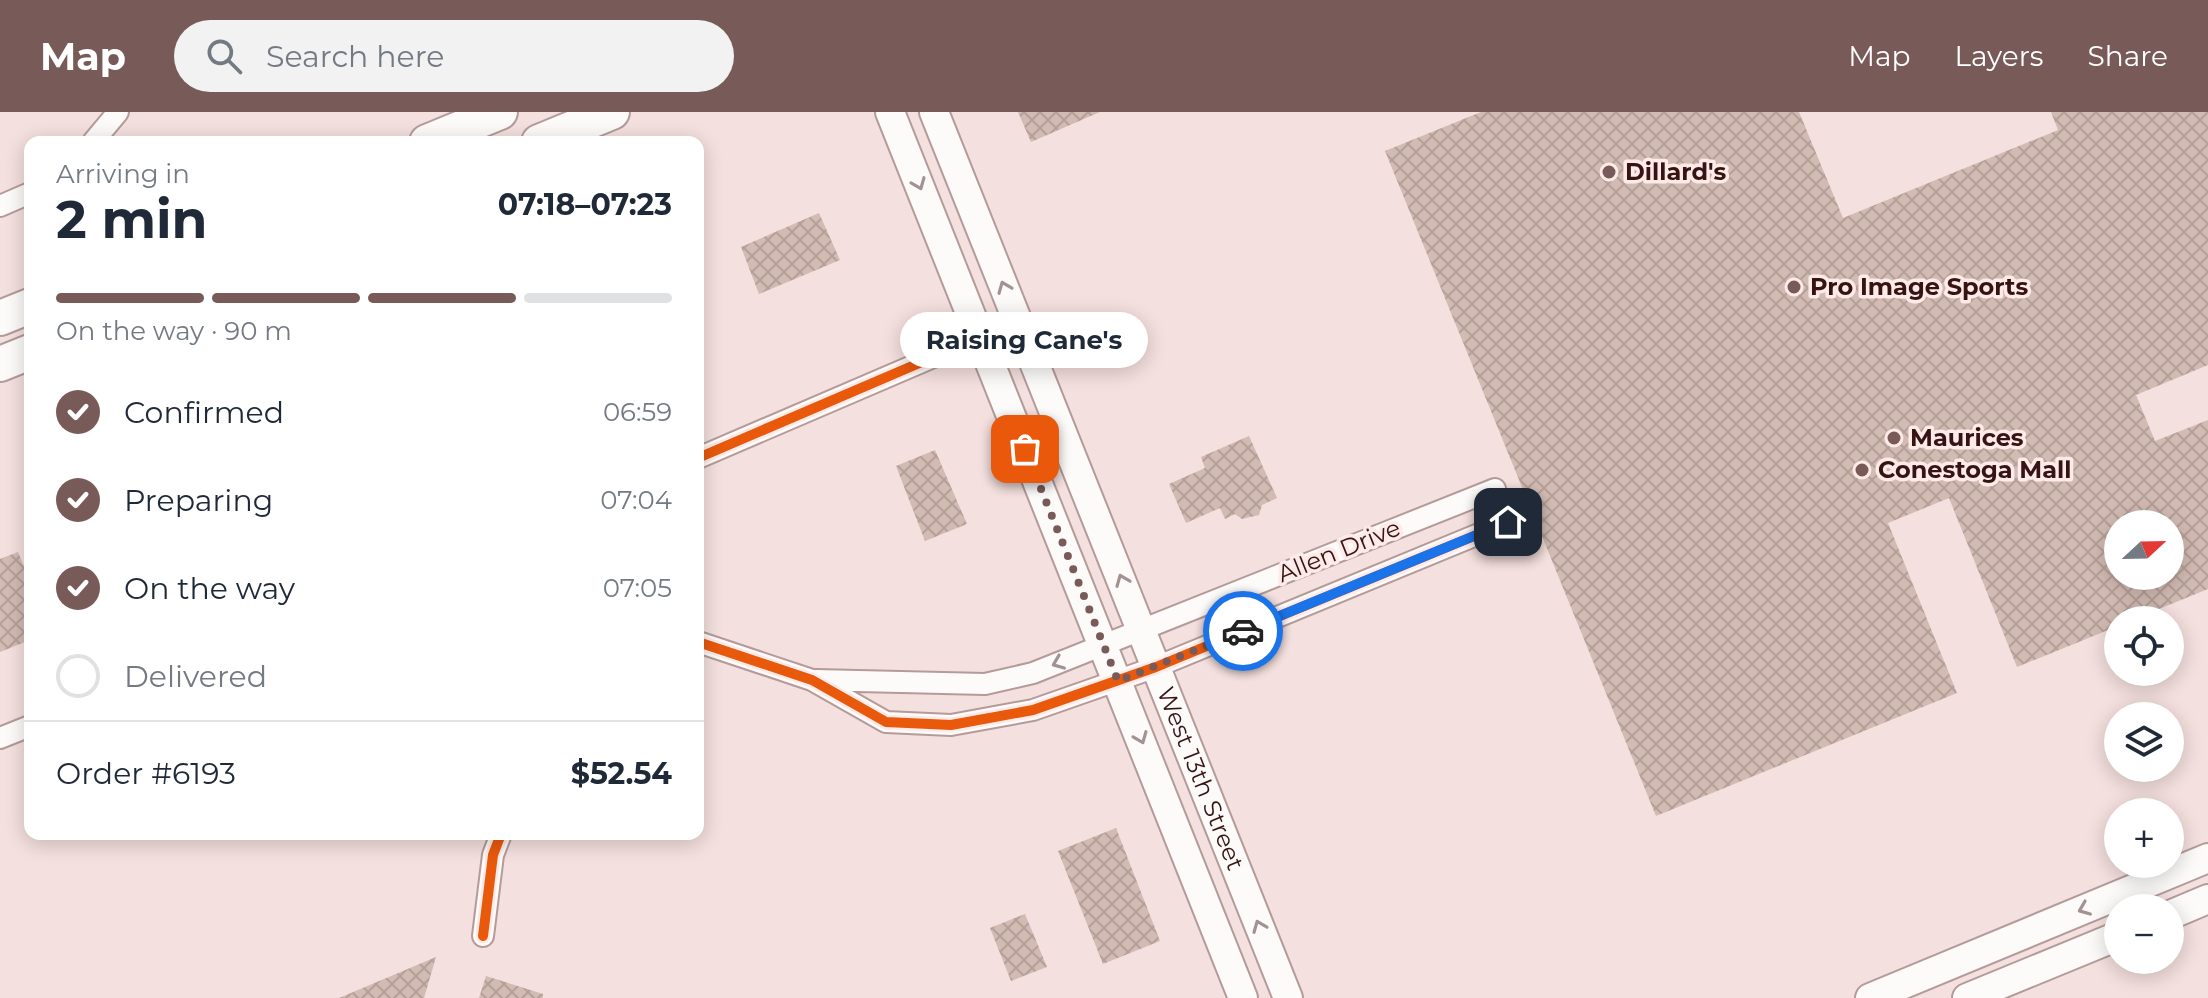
<!DOCTYPE html>
<meta charset="utf-8">
<style>
body{margin:0;font-family:Montserrat,sans-serif;background:#f2f2f3;color:#1f2937;height:100vh;display:flex;flex-direction:column;font-size:30px;white-space:nowrap}
*{box-sizing:border-box;margin:0}
p{font-size:26px;color:#747a83}
.icon{flex:none;width:44px;height:44px;fill:none;stroke:currentColor;stroke-width:2;stroke-linecap:round;stroke-linejoin:round}
.map{position:relative;flex:1;overflow:hidden}
.side{position:absolute;left:24px;top:24px;width:680px;height:704px;display:flex;flex-direction:column;background:#fff;border-radius:16px;box-shadow:0 4px 20px #0003}
.side>*{flex:none}
.needle{width:52px;rotate:68deg}
.controls{position:absolute;left:2104px;top:398px;display:grid;gap:16px}
.controls a{display:grid;place-items:center;width:80px;height:80px;border-radius:50%;background:#fff;box-shadow:0 4px 20px #0003;font-size:40px}
.pin{position:absolute;display:grid;place-items:center;width:68px;height:68px;color:#fff;margin:-34px;border-radius:16px;box-shadow:0 4px 12px #0006}
.courier{position:absolute;display:grid;place-items:center;width:80px;height:80px;margin:-40px;border:6px solid #1a73e8;border-radius:50%;background:#fff;color:#222;box-shadow:0 2px 10px #0007}
.bubble{position:absolute;height:56px;border-radius:28px;background:#fff;box-shadow:0 4px 20px #0003;font-size:26px;font-weight:700;line-height:56px;text-align:center}
.summary em{font-style:normal;font-weight:700}
.summary div{display:flex;flex-direction:column-reverse}
.summary{display:flex;align-items:center;justify-content:space-between;height:136px;padding:0 32px}
h1{font-size:52px;font-weight:700;line-height:60px}
.bar{display:grid;grid-template-columns:repeat(4,1fr);gap:12px 8px;align-content:center;height:96px;padding:0 32px}
.bar i{height:10px;border-radius:6px;background:#e0e1e3}
.bar .current{background:#785b59}
.bar p{grid-column:span 4}
.line{display:flex;align-items:center;gap:20px;padding:0 32px;border-top:2px solid #e0e1e3}
.line div{flex:1}
ol{padding:0 32px;list-style:none}
li{display:flex;align-items:center;gap:24px;height:88px}
li p{margin-inline-start:auto}
li .icon{padding:8px;border-radius:50%;background:#785b59;color:#fff;stroke-width:4}
li:last-child{color:#747a83}
li i{width:44px;height:44px;border:4px solid #e0e1e3;border-radius:50%}
header{display:flex;align-items:center;gap:48px;box-sizing:border-box;height:112px;padding:0 40px;background:#785b59;color:#fff}
header strong{font-size:38px}
nav{display:flex;gap:44px;margin-inline-start:auto;font-size:28px}
.search{width:560px;height:72px;background:#f2f2f3;display:flex;align-items:center;gap:20px;box-sizing:border-box;padding:0 28px;border-radius:44px;color:#747a83;font-size:30px}
.map>svg:first-child{display:block}
</style>
<header>
<strong>Map</strong>
<div class="search"><svg class="icon" aria-label="search" viewBox="0 0 24 24"><circle cx="10" cy="10" r="6"/><path d="M15 15l6 6"/></svg>Search here</div>
<nav><a>Map</a><a>Layers</a><a>Share</a></nav>
</header>
<div class="map">
<svg width="2208" height="886" viewBox="0 0 2208 886">
<defs>
<pattern id="building-cross-hatch" width="8" height="8" patternUnits="userSpaceOnUse" patternTransform="scale(2)"><rect width="8" height="8" fill="#d2bbb3"/><path d="M0 0l8 8M0 8l8-8" fill="none" stroke="#b5a099"/></pattern>
</defs>
<rect width="100%" height="100%" fill="#f4e0de"/>
<path fill="url(#building-cross-hatch)" fill-rule="evenodd" d="M1018,0H1100L1031,30Z
M1481,0H1799L1843,106L2058,18L2051,0H2208V253L2136,283L2155,329L2208,308V477L2132,508H2118V514L2017,555L1949,386L1888,411L1957,581L1656,704L1385,39ZM2118,412H2170V464H2118Z
M819,101L840,148L759,182L741,135Z
M1249,324L1277,386L1262,393L1259,403L1242,407L1235,402L1225,407L1220,396L1186,411L1169,372L1205,356L1201,345Z
M935,338L967,412L925,429L896,354Z
M18,440L30,469V528L0,540V447Z
M1116,716L1160,829L1103,852L1058,739Z
M1025,802L1047,855L1011,869L990,816Z
M436,845L424,886H339Z
M486,864L543,882V886H479Z"/>
<g fill="none" stroke-linecap="round" stroke-linejoin="round">
<g stroke="#b49b99" stroke-width="24">
<path id="minor" d="M93,30L118,0
M0,94L30,81
M698,346L980,225
M698,530L812,568L886,610L951,613L1033,598L1156,555L1508,410
M816,568L985,572L1033,561L1495,377
M0,626L30,614
M483,824L493,743L501,722"/>
</g>
<g stroke="#b49b99" stroke-width="32">
<g id="secondary">
<path d="M890,0L1243,886"/>
<path id="s1" d="M934,0L1288,886"/>
<path d="M2170,803L2208,787"/>
<path d="M1870,886L2208,746"/>
<path d="M1967,886L2118,824"/>
</g>
</g>
<g stroke="#b49b99" stroke-width="38">
<path id="trunk" d="M427,30L500,0
M539,30L612,0
M0,206L30,194
M0,252L30,240"/>
</g>
<use href="#minor" stroke="#fdfafa" stroke-width="20"/>
<use href="#secondary" stroke="#fdfafa" stroke-width="28"/>
<use href="#trunk" stroke="#fdfafa" stroke-width="34"/>
<g stroke="#feeae8" stroke-width="15">
<path id="cycleway" d="M698,346L980,225
M698,530L812,568L886,610L951,613L1033,598L1156,555L1508,410
M483,824L493,743L501,722"/>
</g>
<use href="#cycleway" stroke="#e8590c" stroke-width="10"/>
</g>
<defs><path id="oneway-chevron" d="M-2-3.5L2.5 0L-2 3.5" fill="none" stroke-width="1.6" stroke-linecap="round" stroke-linejoin="round" transform="scale(2)"/></defs>
<g stroke="#a39292">
<use href="#oneway-chevron" transform="translate(919 72) rotate(68)"/>
<use href="#oneway-chevron" transform="translate(1004 175) rotate(-112)"/>
<use href="#oneway-chevron" transform="translate(1122 468) rotate(-112)"/>
<use href="#oneway-chevron" transform="translate(1058 551) rotate(158)"/>
<use href="#oneway-chevron" transform="translate(1141 626) rotate(68)"/>
<use href="#oneway-chevron" transform="translate(2084 797) rotate(158)"/>
<use href="#oneway-chevron" transform="translate(1259 814) rotate(-112)"/>
</g>
<g fill="none" stroke-linecap="round" stroke-linejoin="round">
<path stroke="#785b59" stroke-width="8" stroke-dasharray="0 14.4" d="M1025,337L1118,569L1243,519"/>
<path stroke="#1a73e8" stroke-width="10" d="M1243,519L1508,410"/>
</g>
<g fill="#785b59" stroke="#feeae8" stroke-width="3">
<circle cx="1609" cy="60" r="8"/>
<circle cx="1794" cy="175" r="8"/>
<circle cx="1894" cy="326" r="8"/>
<circle cx="1862" cy="358" r="8"/>
</g>
<g text-anchor="middle" stroke-width="7" stroke-linejoin="round" paint-order="stroke">
<g font-size="24" font-weight="bold" fill="#351412" stroke="#feeae8" text-anchor="start">
<text x="1625" y="68">Dillard's</text>
<text x="1810" y="183">Pro Image Sports</text>
<text x="1910" y="334">Maurices</text>
<text x="1878" y="366">Conestoga Mall</text>
</g>
<g font-size="24" fill="#351412" stroke="#feeae8">
<text transform="translate(1339 439) rotate(-22)" y="8">Allen Drive</text>
<text dy="8" stroke="none"><textPath href="#s1" startOffset="718">West 13th Street</textPath></text>
</g>
</g>
</svg>
<div class="controls">
<a><svg class="needle" viewBox="-14 -14 28 28"><path d="M0-13l5 13h-10z" fill="#e53935"/><path d="M0 13l5-13h-10z" fill="#747a83"/></svg></a>
<a><svg class="icon" aria-label="locate" viewBox="0 0 24 24"><circle cx="12" cy="12" r="6"/><path d="M12 2v4M12 18v4M2 12h4M18 12h4"/></svg></a>
<a><svg class="icon" aria-label="layers" viewBox="0 0 24 24"><path d="M12 4l9 5-9 5-9-5zM3 14l9 5 9-5"/></svg></a>
<a>+</a>
<a>−</a>
</div>
<div class="pin" style="left:1025px;top:337px;background:#ea580c"><svg class="icon" aria-label="bag" viewBox="0 0 24 24"><path d="M5 8h14l-1 12H6zM9 8a3 3 0 0 1 6 0"/></svg></div>
<div class="pin" style="left:1508px;top:410px;background:#1f2937"><svg class="icon" aria-label="home" viewBox="0 0 24 24"><path d="M3 11l9-7 9 7M6 9v11h12V9"/></svg></div>
<div class="courier" style="left:1243px;top:519px"><svg class="icon" aria-label="car" viewBox="0 0 24 24"><path d="M5 17H2v-5l4-1 3-4h7l3 4 3 1v5h-3M9 17h6M6 11h13"/><circle cx="7" cy="17" r="2"/><circle cx="17" cy="17" r="2"/></svg></div>
<div class="bubble" style="left:900px;top:200px;width:248px">Raising Cane's</div>
<section class="side">
<div class="summary"><div><h1>2 min</h1><p>Arriving in</p></div><em>07:18–07:23</em></div>
<div class="bar"><i class="current"></i><i class="current"></i><i class="current"></i><i></i><p>On the way · 90 m</p></div>
<ol>
<li><svg class="icon" aria-label="check" viewBox="0 0 24 24"><path d="M5 12l5 5 9-10"/></svg>Confirmed<p>06:59</p></li>
<li><svg class="icon" aria-label="check" viewBox="0 0 24 24"><path d="M5 12l5 5 9-10"/></svg>Preparing<p>07:04</p></li>
<li><svg class="icon" aria-label="check" viewBox="0 0 24 24"><path d="M5 12l5 5 9-10"/></svg>On the way<p>07:05</p></li>
<li><i></i>Delivered</li>
</ol>
<div class="line" style="height:104px"><div>Order #6193</div><b>$52.54</b></div>
</section>
</div>
